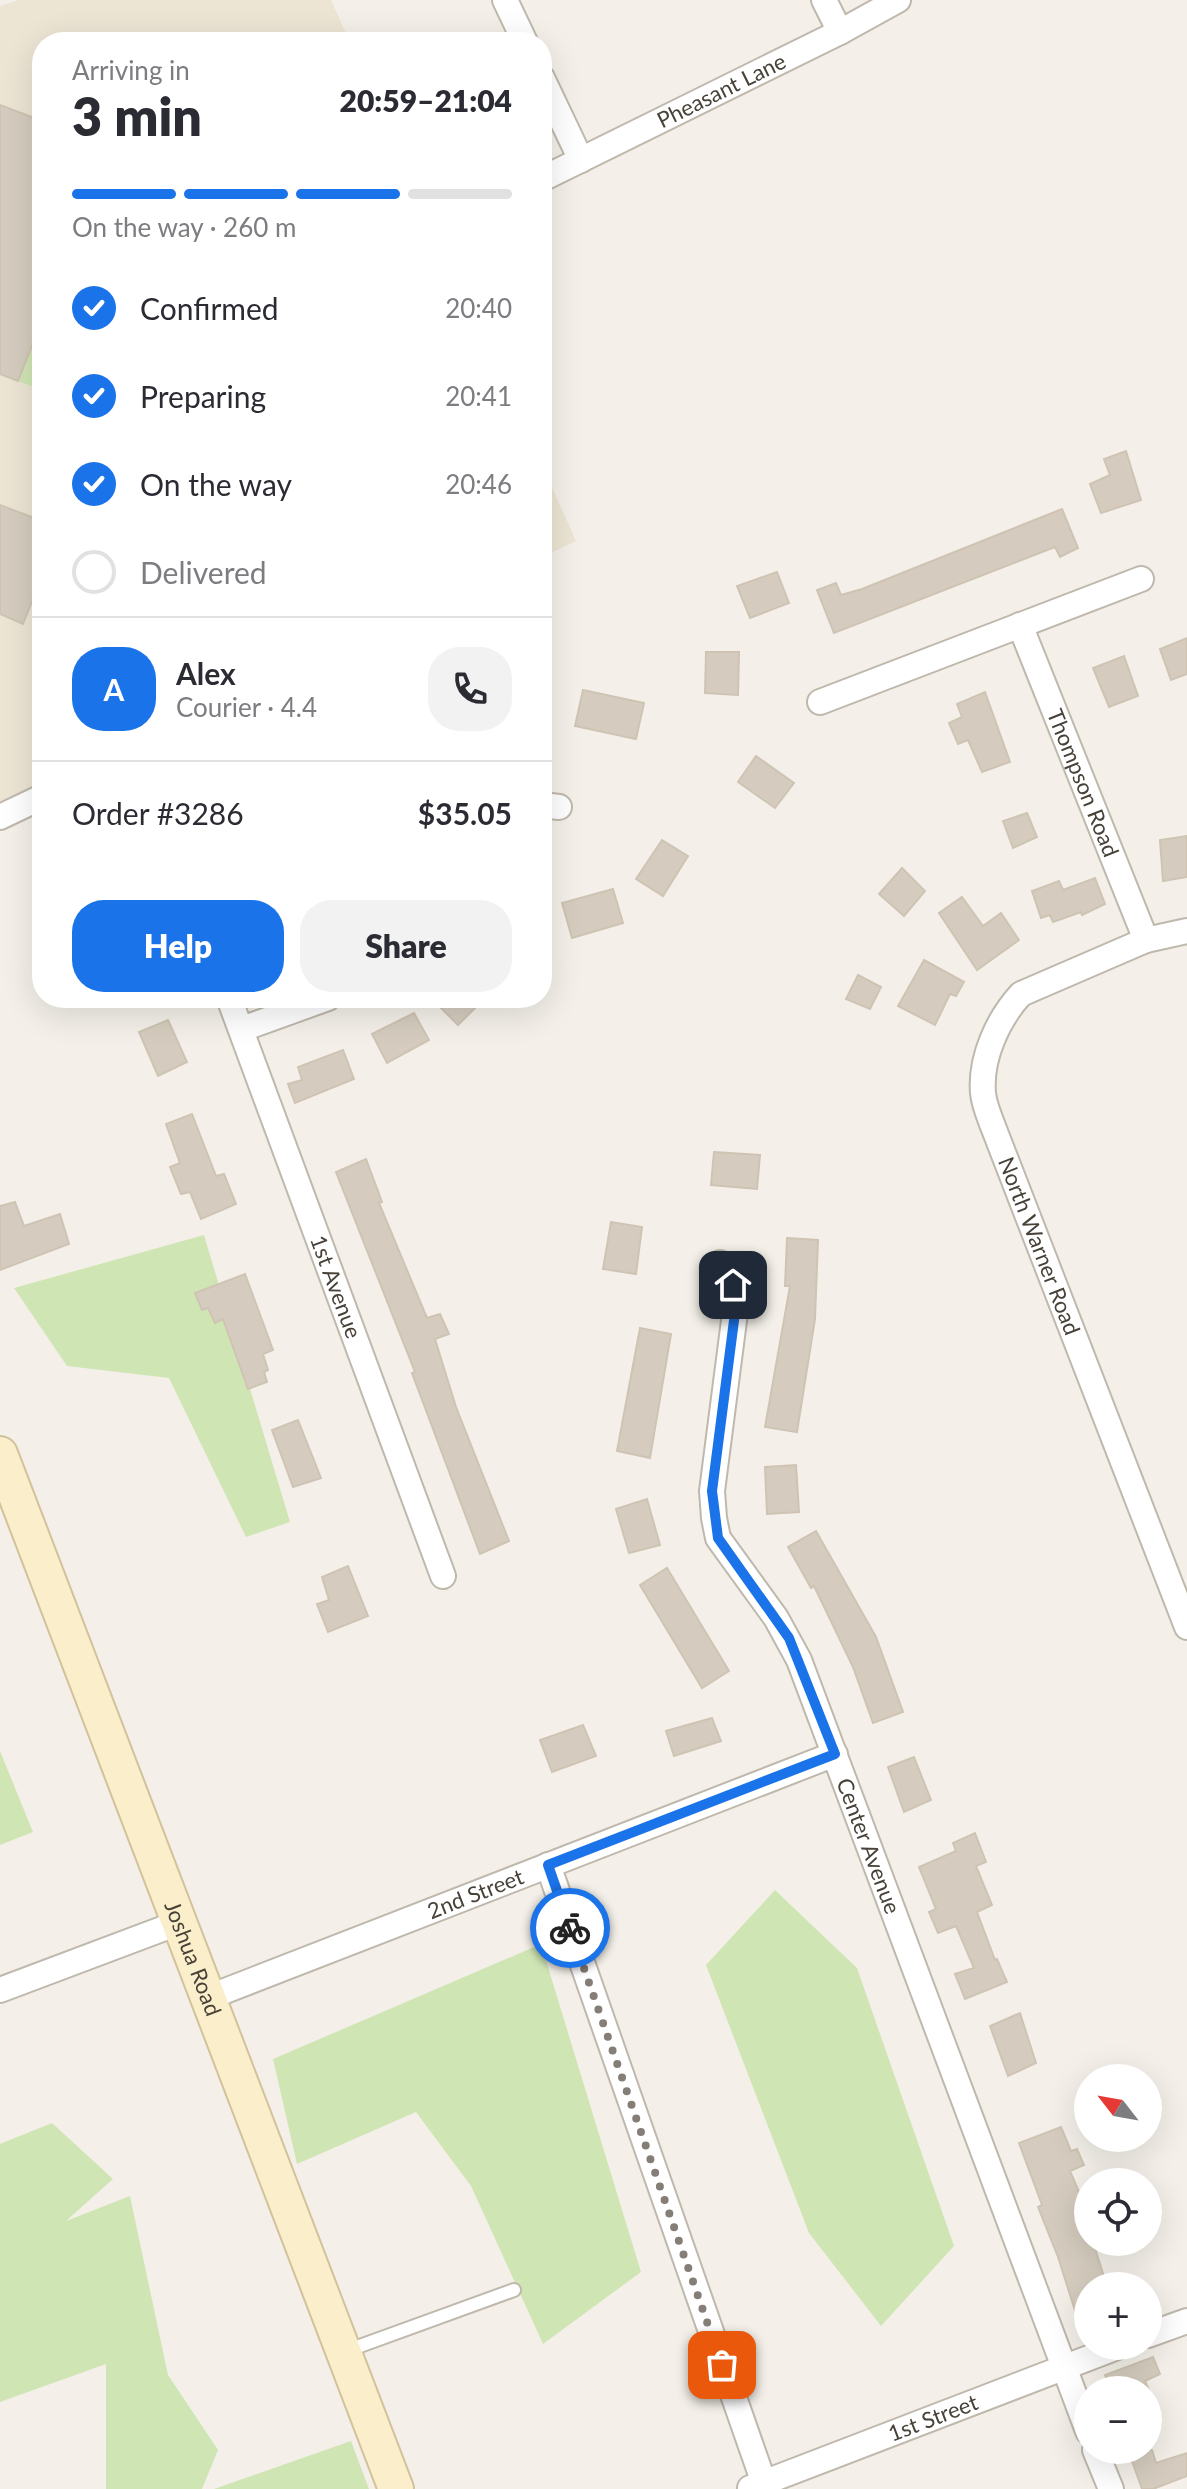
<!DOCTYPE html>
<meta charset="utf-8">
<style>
body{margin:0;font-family:Lato,sans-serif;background:#f2f2f3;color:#2b2b33;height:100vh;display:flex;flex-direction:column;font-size:30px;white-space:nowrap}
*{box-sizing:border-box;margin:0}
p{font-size:26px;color:#7c7c81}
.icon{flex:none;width:44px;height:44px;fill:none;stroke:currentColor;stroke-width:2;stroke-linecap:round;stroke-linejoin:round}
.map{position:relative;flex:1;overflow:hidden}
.panel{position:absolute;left:32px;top:32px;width:520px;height:976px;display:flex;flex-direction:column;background:#fff;border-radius:32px;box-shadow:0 8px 32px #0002}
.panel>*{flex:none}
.needle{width:52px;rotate:301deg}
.controls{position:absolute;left:1074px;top:2064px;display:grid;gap:16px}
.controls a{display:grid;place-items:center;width:88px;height:88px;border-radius:50%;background:#fff;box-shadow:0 8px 32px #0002;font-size:40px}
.pin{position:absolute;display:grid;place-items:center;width:68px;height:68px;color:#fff;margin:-34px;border-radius:16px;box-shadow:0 4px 12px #0006}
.courier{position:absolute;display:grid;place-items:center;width:80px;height:80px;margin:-40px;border:6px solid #1a73e8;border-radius:50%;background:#fff;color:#222;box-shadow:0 2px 10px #0007}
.headline em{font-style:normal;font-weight:800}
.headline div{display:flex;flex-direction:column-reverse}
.headline{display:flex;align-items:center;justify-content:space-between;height:136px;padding:0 40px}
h1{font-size:52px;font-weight:800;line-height:60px}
.bar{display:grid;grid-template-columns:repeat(4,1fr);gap:12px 8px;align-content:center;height:96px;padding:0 40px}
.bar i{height:10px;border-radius:6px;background:#e1e1e2}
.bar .on{background:#1a73e8}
.bar p{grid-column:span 4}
.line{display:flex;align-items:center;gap:20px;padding:0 40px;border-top:2px solid #e1e1e2}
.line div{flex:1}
.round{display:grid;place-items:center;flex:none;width:84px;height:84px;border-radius:32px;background:#f2f2f3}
ol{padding:0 40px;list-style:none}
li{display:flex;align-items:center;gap:24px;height:88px}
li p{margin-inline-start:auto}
li .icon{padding:8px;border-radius:50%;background:#1a73e8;color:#fff;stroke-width:4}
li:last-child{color:#7c7c81}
li i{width:44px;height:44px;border:4px solid #e1e1e2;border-radius:50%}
.action{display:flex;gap:16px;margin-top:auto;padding:16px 40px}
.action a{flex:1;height:92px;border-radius:32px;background:#1a73e8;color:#fff;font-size:32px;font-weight:800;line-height:92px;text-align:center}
.action a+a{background:#f2f2f3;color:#2b2b33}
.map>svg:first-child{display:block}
</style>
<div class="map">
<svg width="1187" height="2489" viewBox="0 0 1187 2489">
<rect width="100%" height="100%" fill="#f4f0e9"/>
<path fill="#ece5d4" d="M18,0H331L350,42H42V797L0,817V6Z
M542,465L576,541L542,557Z"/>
<path fill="#d0e5b4" d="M42,320V390L18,381Z
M204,1235L290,1522L246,1537L169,1378L67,1366L14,1288Z
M0,1751L33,1832L0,1845Z
M775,1890L857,1968L954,2246L881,2326L809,2233L706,1965Z
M541,1944L641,2272L543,2344L471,2186L416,2112L297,2164L273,2059Z
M52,2123L113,2179L66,2221L130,2196L168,2375L218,2450L202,2489H106V2364L0,2402V2144Z
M351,2441L369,2489H214Z"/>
<path fill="#d5ccbf" stroke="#cfc4b3" stroke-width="2" d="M0,105L42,121V320L18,381L0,374Z
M1126,451L1141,500L1101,513L1090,484L1110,475L1104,459Z
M0,505L42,521V576L23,624L0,614Z
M1062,509L1078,548L1060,557L1055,547L834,633L817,590L836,583L841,595L862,589Z
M777,572L789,603L750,618L737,586Z
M1187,638V674L1171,680L1160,649Z
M706,652H739L738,695L705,693Z
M1124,656L1138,696L1109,707L1093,668Z
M583,690L644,703L636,739L575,726Z
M985,692L1010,762L982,772L968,740L958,744L949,723L962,717L957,704Z
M756,756L794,783L775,808L738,782Z
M1027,813L1037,837L1013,848L1003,821Z
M1187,836V877L1163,881L1160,840Z
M662,840L688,856L663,896L636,879Z
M902,868L925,891L904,916L879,894Z
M1095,878L1105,904L1082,915L1081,912L1053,922L1050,915L1041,918L1032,891L1059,881L1063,890Z
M613,889L623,923L572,938L562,903Z
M962,897L983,926L1001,913L1019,940L977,970L939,913Z
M924,960L964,982L956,996L950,994L935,1025L898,1006Z
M858,975L881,987L870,1009L846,999Z
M431,998H485L458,1025Z
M414,1013L429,1040L387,1063L372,1034Z
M168,1020L187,1062L158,1076L139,1032Z
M343,1050L354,1079L295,1103L288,1084L302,1080L298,1067Z
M192,1114L216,1176L224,1174L236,1204L201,1219L190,1192L181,1194L170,1167L180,1163L166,1124Z
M714,1152L760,1155L757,1189L711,1185Z
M366,1159L382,1202L379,1203L427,1318L440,1314L449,1334L435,1339L456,1407L509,1541L480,1554L412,1373L415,1372L336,1172Z
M15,1202L24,1226L60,1214L69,1244L0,1270V1206Z
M611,1222L642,1227L636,1274L603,1269Z
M787,1238L818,1240L815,1319L797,1432L765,1427L790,1286H785Z
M245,1274L273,1350L263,1354L268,1370L264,1372L267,1382L248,1389L223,1319L215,1323L208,1308L202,1310L195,1293Z
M640,1328L671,1334L650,1458L617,1451Z
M298,1420L321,1478L293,1487L272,1430Z
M796,1465L799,1512L767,1514L765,1467Z
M647,1499L660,1545L629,1553L616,1509Z
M816,1531L876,1637L903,1712L873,1723L853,1667L814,1586L811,1588L788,1547Z
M348,1566L368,1616L328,1632L317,1604L329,1600L322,1577Z
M667,1568L729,1671L702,1688L640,1585Z
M712,1718L721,1741L674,1756L666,1731Z
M583,1725L596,1756L552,1772L540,1740Z
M914,1757L931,1800L904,1812L888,1767Z
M975,1833L986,1862L976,1866L992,1905L977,1912L995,1960L997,1959L1007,1982L965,1999L955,1974L974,1968L956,1926L938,1933L929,1912L936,1909L919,1867L956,1851L953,1843Z
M1020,2013L1036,2063L1008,2076L990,2026Z
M1061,2127L1071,2151L1077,2149L1084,2165L1070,2171L1088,2213V2242H1093L1107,2286H1088V2338L1084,2339L1058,2257L1038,2207L1042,2205L1019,2143Z
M1153,2357L1160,2374L1145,2381L1149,2390H1111L1105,2375Z
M1128,2450H1152L1156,2463L1187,2453V2476L1153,2489H1142Z"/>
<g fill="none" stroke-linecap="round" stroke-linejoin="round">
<g stroke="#bfb8ac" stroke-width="16">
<path id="service" d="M346,2351L514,2290"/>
</g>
<g stroke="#bfb8ac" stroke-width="28">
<g id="minor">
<path d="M505,0L525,42"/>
<path d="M824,0L840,32"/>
<path d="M542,78L581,160"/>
<path id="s1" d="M542,179L840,32L898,0"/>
<path id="s2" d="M1020,625L1146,940"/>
<path d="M820,702L1141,579"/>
<path d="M542,805L559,807"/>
<path d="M0,817L42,797"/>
<path id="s3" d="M1187,931L1146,940L1021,994C998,1019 980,1058 983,1093C984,1105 990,1118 994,1129L1187,1627"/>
<path id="s4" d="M229,998L443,1576"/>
<path d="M242,1029L328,998"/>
<path id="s5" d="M720,1263L733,1285L736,1305L712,1491L714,1518L718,1538L776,1618L799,1660L1088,2431"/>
<path d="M548,1865L766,2489"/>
<path d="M0,1990L178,1923"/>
<path id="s6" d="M207,1998L835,1754"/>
<path d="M1148,2335L1187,2321"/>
<path d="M1095,2450L1111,2489"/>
<path id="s7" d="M750,2488L1120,2346"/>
</g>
</g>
<g stroke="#d1c29b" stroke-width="38">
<g id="secondary">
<path id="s8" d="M0,1454L396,2489"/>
</g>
</g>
<use href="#service" stroke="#fff" stroke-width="12"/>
<use href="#minor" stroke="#fff" stroke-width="24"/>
<use href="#secondary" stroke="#fbefcb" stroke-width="34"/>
</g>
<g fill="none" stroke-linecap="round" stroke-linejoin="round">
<path stroke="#847e76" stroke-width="8" stroke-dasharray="0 14.4" d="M570,1928L722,2365"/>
<path stroke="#1a73e8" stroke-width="10" d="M570,1928L548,1865L835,1754L789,1638L718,1538L712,1491L736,1305L733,1285"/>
</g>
<g text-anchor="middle" stroke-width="6" stroke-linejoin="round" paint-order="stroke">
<g font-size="22" fill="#474138" stroke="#fff">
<text dy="8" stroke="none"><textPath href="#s1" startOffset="200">Pheasant Lane</textPath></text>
<text dy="8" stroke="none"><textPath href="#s2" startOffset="170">Thompson Road</textPath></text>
<text dy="8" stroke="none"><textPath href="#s3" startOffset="450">North Warner Road</textPath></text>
<text dy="8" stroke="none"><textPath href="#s4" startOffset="308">1st Avenue</textPath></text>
<text dy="8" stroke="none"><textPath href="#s5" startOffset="626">Center Avenue</textPath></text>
<text dy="8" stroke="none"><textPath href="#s6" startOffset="288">2nd Street</textPath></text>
<text dy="8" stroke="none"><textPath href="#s8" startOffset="540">Joshua Road</textPath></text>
<text dy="8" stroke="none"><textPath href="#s7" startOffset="196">1st Street</textPath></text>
</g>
</g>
</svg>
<div class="controls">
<a><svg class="needle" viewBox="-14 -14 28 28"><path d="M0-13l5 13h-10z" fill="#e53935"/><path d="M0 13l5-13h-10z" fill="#7c7c81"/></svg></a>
<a><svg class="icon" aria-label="locate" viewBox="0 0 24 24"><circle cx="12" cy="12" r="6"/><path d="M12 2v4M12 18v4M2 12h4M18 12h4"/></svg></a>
<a>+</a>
<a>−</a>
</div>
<div class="pin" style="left:722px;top:2365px;background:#ea580c"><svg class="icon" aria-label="bag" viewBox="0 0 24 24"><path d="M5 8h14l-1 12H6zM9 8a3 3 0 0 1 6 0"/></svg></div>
<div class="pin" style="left:733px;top:1285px;background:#1f2937"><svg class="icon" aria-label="home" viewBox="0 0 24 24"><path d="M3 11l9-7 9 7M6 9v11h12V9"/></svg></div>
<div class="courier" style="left:570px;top:1928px"><svg class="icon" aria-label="bike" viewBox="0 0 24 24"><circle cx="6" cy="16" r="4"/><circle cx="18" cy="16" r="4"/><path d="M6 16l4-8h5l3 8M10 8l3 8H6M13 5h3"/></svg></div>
<section class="panel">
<div class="headline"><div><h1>3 min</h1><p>Arriving in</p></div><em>20:59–21:04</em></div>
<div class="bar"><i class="on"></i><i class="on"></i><i class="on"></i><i></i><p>On the way · 260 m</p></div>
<ol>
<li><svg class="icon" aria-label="check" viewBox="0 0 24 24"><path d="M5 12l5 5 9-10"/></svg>Confirmed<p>20:40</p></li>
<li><svg class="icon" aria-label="check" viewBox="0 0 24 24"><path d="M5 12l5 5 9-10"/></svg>Preparing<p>20:41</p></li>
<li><svg class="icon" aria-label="check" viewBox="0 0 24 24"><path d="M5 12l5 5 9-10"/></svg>On the way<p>20:46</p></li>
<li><i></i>Delivered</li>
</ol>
<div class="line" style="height:144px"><b class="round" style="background:#1a73e8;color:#fff">A</b><div><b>Alex</b><p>Courier · 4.4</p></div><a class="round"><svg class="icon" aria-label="phone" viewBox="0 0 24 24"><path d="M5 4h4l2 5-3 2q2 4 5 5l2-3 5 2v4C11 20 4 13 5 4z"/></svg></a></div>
<div class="line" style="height:104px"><div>Order #3286</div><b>$35.05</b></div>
<div class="action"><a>Help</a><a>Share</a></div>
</section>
</div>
